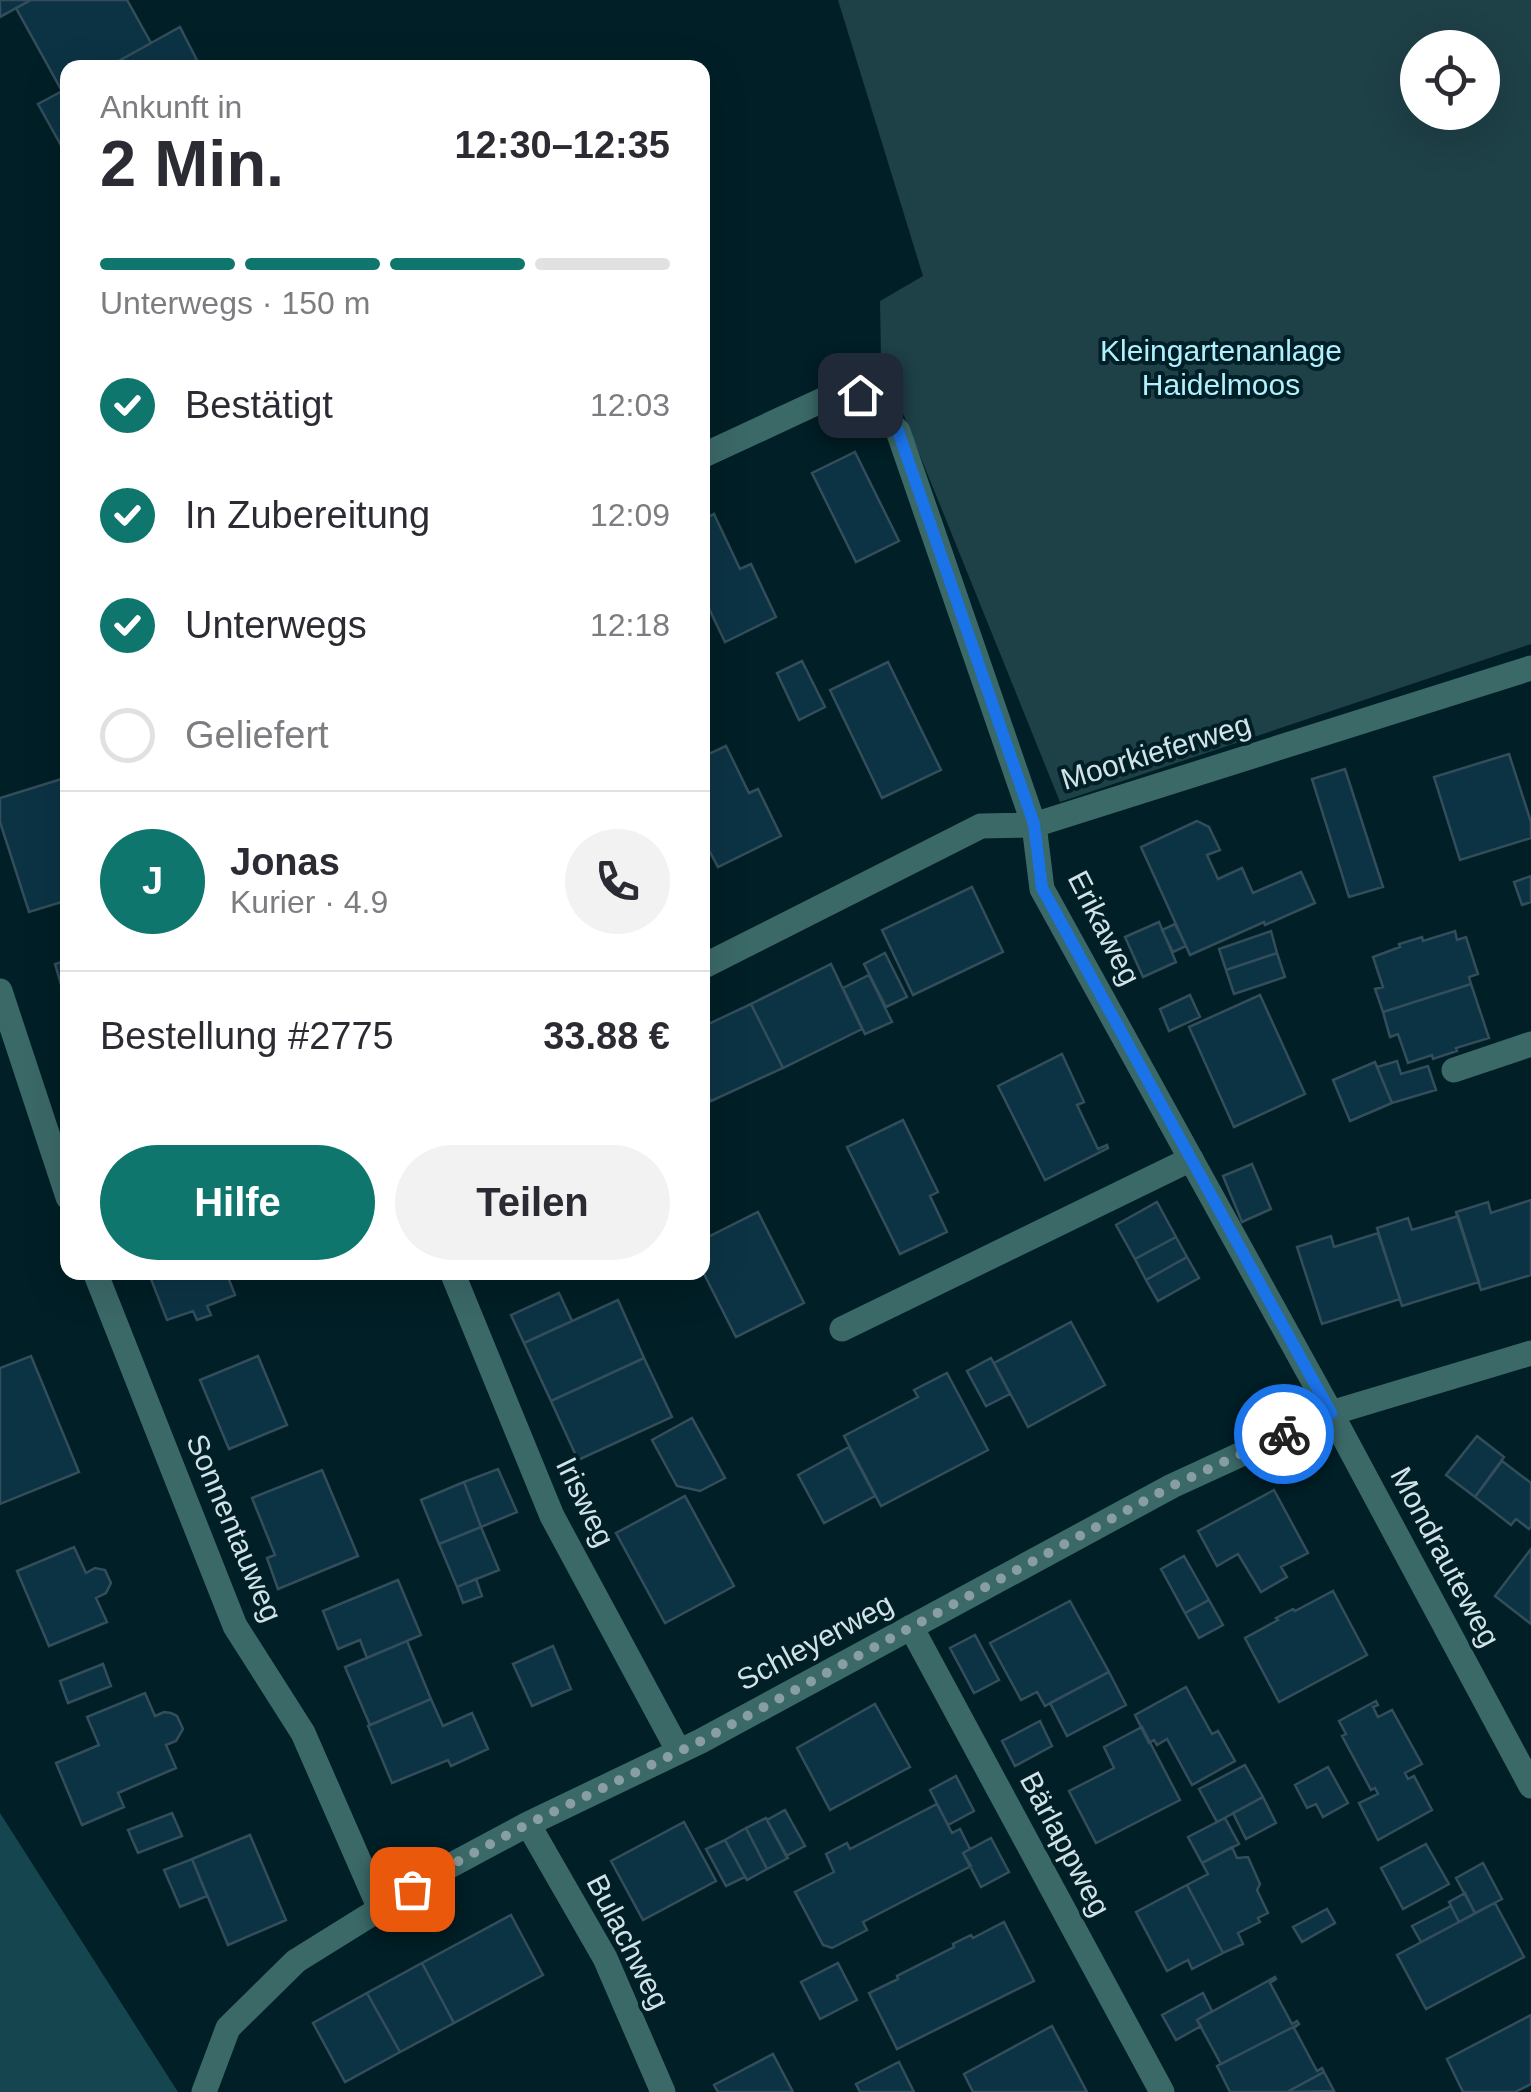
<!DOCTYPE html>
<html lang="de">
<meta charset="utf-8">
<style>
body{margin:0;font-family:Helvetica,sans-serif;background:#f2f2f3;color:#2b2b33;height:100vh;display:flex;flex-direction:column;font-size:38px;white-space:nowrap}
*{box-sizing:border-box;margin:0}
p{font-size:32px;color:#7c7c81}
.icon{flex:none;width:55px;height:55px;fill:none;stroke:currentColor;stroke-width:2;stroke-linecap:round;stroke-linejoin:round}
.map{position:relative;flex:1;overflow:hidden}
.side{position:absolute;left:60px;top:60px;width:650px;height:1220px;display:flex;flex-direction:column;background:#fff;border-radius:20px;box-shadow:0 10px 40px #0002}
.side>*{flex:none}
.tools{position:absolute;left:1400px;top:30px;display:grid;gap:20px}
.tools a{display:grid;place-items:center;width:100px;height:100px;border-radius:50%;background:#fff;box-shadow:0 10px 40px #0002;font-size:50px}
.pin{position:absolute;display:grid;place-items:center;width:85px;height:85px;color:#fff;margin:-42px;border-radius:20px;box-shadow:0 5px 15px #0006}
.courier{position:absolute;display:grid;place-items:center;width:100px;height:100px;margin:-50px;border:8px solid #1a73e8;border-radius:50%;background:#fff;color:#222;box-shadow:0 2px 12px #0007}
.overview em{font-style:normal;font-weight:800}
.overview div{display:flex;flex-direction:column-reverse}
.overview{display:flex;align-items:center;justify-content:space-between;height:170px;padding:0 40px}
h1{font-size:65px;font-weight:800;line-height:75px}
.bar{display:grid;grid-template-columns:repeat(4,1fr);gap:15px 10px;align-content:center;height:120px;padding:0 40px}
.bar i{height:12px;border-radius:8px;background:#e1e1e2}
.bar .current{background:#0f766e}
.bar p{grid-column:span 4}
.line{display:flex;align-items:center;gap:25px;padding:0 40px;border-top:2px solid #e1e1e2}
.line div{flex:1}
.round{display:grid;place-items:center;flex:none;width:105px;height:105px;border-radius:52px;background:#f2f2f3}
ol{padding:0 40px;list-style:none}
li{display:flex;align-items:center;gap:30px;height:110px}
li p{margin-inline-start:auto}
li .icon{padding:10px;border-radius:50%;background:#0f766e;color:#fff;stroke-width:4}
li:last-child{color:#7c7c81}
li i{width:55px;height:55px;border:5px solid #e1e1e2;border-radius:50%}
.cta{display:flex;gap:20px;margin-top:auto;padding:20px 40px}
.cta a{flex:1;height:115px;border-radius:60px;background:#0f766e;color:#fff;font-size:40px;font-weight:800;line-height:115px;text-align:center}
.cta a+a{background:#f2f2f3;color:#2b2b33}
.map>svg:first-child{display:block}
</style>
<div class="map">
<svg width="1531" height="2092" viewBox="0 0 1531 2092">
<rect width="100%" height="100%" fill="#001f26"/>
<path fill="#1e4047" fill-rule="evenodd" d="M838,0H1531V644L1060,802L881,359L880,301L923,276ZM1418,48H1482V112H1418Z"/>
<path fill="#15454e" d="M0,1813L178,2092H0Z"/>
<path fill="#0c3344" stroke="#334d5b" stroke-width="2.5" d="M0,0H31L0,17Z
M31,0H127L151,43L106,68H68V88L62,91L16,8Z
M180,27L201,68H106L151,43Z
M68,88V158L38,104Z
M855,452L899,541L856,562L812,473Z
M714,514L740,569L751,564L776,617L725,642L702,594V520Z
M802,661L825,707L799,720L777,673Z
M888,662L941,770L882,798L830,690Z
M726,746L749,793L758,789L781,836L718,867L702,837V757Z
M1509,754L1531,822V838L1460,860L1434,777Z
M1345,769L1383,887L1349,897L1312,779Z
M68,777V900L29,912L0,822V798Z
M1197,821L1209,827L1220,850L1207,855L1218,879L1242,868L1253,893L1301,872L1315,903L1265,925L1264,922L1190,955L1141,847Z
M1531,876V902L1522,905L1514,882Z
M972,887L1003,952L913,995L882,930Z
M1159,922L1176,962L1143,977L1125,937Z
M1175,924L1186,946L1173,952L1162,930Z
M1271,931L1277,953L1226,970L1219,949Z
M1455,931L1457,940L1466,937L1478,974L1469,977L1471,984L1383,1012L1375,989L1383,987L1373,957L1400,947L1399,944L1422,937L1423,941Z
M885,953L907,997L886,1007L864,964Z
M1277,953L1285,977L1234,994L1226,970Z
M68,960V1008L55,964Z
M831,964L862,1029L783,1068L751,1004Z
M869,975L892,1022L865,1034L843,988Z
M1471,984L1489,1038L1456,1048L1457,1051L1433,1059L1432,1055L1408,1063L1398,1034L1390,1037L1383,1012Z
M1190,995L1200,1017L1169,1031L1160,1009Z
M1260,995L1305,1094L1234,1127L1189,1027Z
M751,1004L783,1068L711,1101L702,1083V1027Z
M1062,1054L1084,1102L1077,1105L1098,1149L1107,1145L1108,1148L1045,1180L998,1086Z
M1397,1061L1401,1074L1428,1066L1436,1090L1392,1103L1377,1067Z
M1375,1062L1392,1103L1350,1121L1333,1080Z
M903,1120L938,1192L930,1196L947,1232L900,1254L847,1147Z
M1252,1164L1271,1209L1242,1222L1223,1176Z
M1531,1200V1275L1481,1290L1456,1212L1488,1202L1491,1213Z
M1157,1202L1176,1237L1135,1259L1116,1225Z
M758,1212L804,1303L736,1337L702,1270V1240Z
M1458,1216L1479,1282L1402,1306L1377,1228L1408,1218L1412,1230Z
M1378,1233L1400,1299L1322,1324L1297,1247L1331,1236L1334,1247Z
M1176,1237L1187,1257L1146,1280L1135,1259Z
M1187,1257L1199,1278L1158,1301L1146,1280Z
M152,1272H226L235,1295L207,1306L211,1315L197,1320L193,1311L167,1320L149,1274Z
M559,1293L572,1321L524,1343L511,1315Z
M618,1300L644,1358L551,1401L524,1343Z
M1071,1322L1105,1385L1028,1427L994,1363Z
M31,1356L79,1472L0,1504V1368Z
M258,1356L287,1425L229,1449L200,1380Z
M644,1358L672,1417L578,1460L551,1401Z
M991,1358L1010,1394L986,1406L967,1371Z
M947,1373L988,1450L881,1506L844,1436L918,1397L914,1390Z
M692,1418L725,1478L700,1491L677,1486L652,1440Z
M1477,1436L1504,1457L1475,1497L1446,1475Z
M849,1447L875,1496L824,1523L798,1475Z
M1502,1461L1531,1483V1526L1529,1529L1516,1519L1511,1525L1475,1497Z
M498,1469L517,1512L481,1527L464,1482Z
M322,1470L358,1556L278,1589L267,1558L275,1555L252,1498Z
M464,1482L481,1527L439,1544L421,1500Z
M1274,1490L1308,1553L1281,1567L1287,1577L1261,1592L1238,1554L1217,1566L1198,1531Z
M685,1496L734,1586L665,1623L616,1533Z
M481,1527L499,1570L457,1587L439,1544Z
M74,1547L86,1573L95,1568L105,1570L111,1583L106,1593L96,1598L107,1622L49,1646L17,1571Z
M1531,1549V1624L1495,1596Z
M1184,1556L1209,1600L1185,1613L1161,1569Z
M476,1579L482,1596L463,1603L457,1587Z
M398,1580L421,1635L367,1658L360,1640L338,1649L323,1611Z
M1333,1591L1367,1655L1279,1702L1245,1638L1278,1620L1276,1618L1293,1609L1295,1611Z
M1209,1600L1223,1625L1199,1638L1185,1613Z
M1070,1601L1109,1672L1045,1706L1037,1692L1021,1700L990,1643Z
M975,1635L999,1680L974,1693L950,1648Z
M407,1641L431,1699L370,1725L345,1667Z
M553,1646L571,1689L532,1706L513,1664Z
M103,1664L111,1686L68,1703L60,1681Z
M1109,1672L1126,1705L1067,1736L1050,1703Z
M1186,1687L1212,1734L1218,1731L1235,1761L1192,1785L1167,1739L1157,1745L1154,1740L1149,1743L1135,1715Z
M145,1693L155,1716L164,1712L171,1713L177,1716L183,1729L176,1741L166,1745L176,1768L118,1793L124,1807L82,1825L56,1763L99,1745L87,1717Z
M431,1699L443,1726L472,1713L488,1749L451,1766L448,1760L392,1783L368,1726Z
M1376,1701L1378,1705L1373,1707L1378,1717L1392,1710L1422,1764L1405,1773L1408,1779L1414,1776L1432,1810L1378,1840L1359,1803L1378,1794L1375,1788L1371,1790L1342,1736L1346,1734L1339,1721Z
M875,1704L910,1767L830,1810L797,1748Z
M1040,1721L1052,1746L1015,1766L1002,1741Z
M1142,1727L1180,1800L1096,1843L1069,1791L1114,1768L1104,1747Z
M1245,1765L1263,1797L1217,1822L1199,1789Z
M1328,1767L1348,1803L1323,1817L1316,1804L1307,1808L1295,1785Z
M956,1776L974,1811L948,1825L930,1790Z
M1263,1797L1276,1823L1246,1839L1233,1813Z
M937,1804L952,1833L960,1829L970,1849L963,1853L971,1866L863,1922L867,1930L832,1948L823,1945L795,1892L834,1872L826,1854L847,1843L850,1849Z
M785,1810L805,1846L786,1856L767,1820Z
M172,1813L182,1836L138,1853L128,1830Z
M766,1818L788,1858L767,1869L746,1828Z
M1225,1818L1239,1844L1202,1863L1188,1837Z
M684,1822L716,1881L643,1920L611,1861Z
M746,1828L767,1869L747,1880L725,1840Z
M250,1835L286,1920L228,1945L192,1859Z
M991,1838L1009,1872L981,1887L963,1853Z
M725,1840L745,1877L726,1886L706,1849Z
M1426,1844L1449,1884L1403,1909L1381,1868Z
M1232,1847L1237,1858L1248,1857L1260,1884L1257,1890L1268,1913L1258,1918L1260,1922L1238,1933L1243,1944L1223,1953L1187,1885L1208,1874L1202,1863Z
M192,1859L207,1896L180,1907L164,1870Z
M1483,1863L1502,1899L1475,1913L1456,1878Z
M1187,1885L1223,1953L1192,1969L1188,1960L1167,1971L1136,1912Z
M1465,1893L1475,1913L1459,1922L1449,1902Z
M1495,1903L1524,1957L1426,2009L1397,1955Z
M1451,1906L1459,1922L1421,1942L1412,1926Z
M1327,1909L1335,1923L1302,1942L1293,1927Z
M511,1915L543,1975L454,2023L422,1963Z
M1004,1922L1034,1981L897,2049L869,1993L898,1979L897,1976L954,1947L953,1944L971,1935L973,1938Z
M422,1963L454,2023L400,2052L367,1993Z
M838,1963L857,2000L820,2019L801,1982Z
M1275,1977L1276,1979L1270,1983L1292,2024L1297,2021L1299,2024L1221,2064L1197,2020Z
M367,1993L400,2052L345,2082L313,2023Z
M1203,1993L1212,2011L1197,2020L1201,2026L1176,2040L1162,2015Z
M1531,2015V2084L1515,2092H1463L1447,2059Z
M1299,2024L1294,2028L1317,2071L1322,2068L1324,2072L1287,2092H1230L1217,2066Z
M1052,2026L1087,2092H973L964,2074Z
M773,2054L793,2092H718L714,2085Z
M899,2062L914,2092H860L856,2084Z
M1324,2072L1334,2091L1287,2092Z"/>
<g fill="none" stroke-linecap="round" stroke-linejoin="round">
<path stroke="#3b6968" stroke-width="25" d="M1454,1070L1531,1044
M842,1329L1191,1159"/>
<path stroke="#3b6968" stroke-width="25" d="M702,456L829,397L860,395L898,431L1034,825L1042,889L1331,1413L1531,1786
M702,967L981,826L1034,825L1531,668
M0,991L68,1197
M95,1272L235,1626L303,1733L380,1909
M452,1272L552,1516L678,1750
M911,1627L1162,2092
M528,1824L605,1958L663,2092
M204,2092L228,2028L296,1961L444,1869L528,1824L701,1741L1172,1486L1331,1413L1531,1353"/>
</g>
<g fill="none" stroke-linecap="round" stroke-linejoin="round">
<path stroke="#889ea3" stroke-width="10" stroke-dasharray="0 18" d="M412,1889L444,1869L528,1824L701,1741L1172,1486L1284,1434"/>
<path stroke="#1a73e8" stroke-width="12" d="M860,395L898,431L1034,824L1042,888L1331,1413L1284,1434"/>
</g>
<g text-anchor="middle" stroke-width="8" stroke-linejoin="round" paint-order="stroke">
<g font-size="30" fill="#b1f0fe" stroke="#001f26">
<text x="1221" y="361">Kleingartenanlage<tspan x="1221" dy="34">Haidelmoos</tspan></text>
</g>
<g font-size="30" fill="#d2e3e7" stroke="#001f26">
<text transform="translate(1156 752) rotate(-17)" y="10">Moorkieferweg</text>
<text transform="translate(1104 928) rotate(63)" y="10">Erikaweg</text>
<text transform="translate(585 1502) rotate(64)" y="10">Irisweg</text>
<text transform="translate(234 1528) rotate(67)" y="10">Sonnentauweg</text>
<text transform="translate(1445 1557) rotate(62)" y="10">Mondrauteweg</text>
<text transform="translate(815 1642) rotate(-28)" y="10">Schleyerweg</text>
<text transform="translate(1065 1844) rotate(62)" y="10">Bärlappweg</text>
<text transform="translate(628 1942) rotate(63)" y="10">Bulachweg</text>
</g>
</g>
</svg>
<div class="tools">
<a><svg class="icon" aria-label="locate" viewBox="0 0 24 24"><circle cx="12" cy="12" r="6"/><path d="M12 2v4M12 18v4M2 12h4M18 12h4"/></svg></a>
</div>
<div class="pin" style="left:412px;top:1889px;background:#ea580c"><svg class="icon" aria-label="bag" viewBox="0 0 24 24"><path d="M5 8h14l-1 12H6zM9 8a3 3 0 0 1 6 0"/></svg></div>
<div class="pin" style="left:860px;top:395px;background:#1f2937"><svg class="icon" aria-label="home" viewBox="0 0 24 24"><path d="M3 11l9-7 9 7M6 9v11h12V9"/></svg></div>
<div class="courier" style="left:1284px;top:1434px"><svg class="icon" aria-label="bike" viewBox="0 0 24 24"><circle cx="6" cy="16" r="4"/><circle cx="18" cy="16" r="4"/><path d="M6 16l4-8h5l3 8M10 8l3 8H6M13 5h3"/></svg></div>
<section class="side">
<div class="overview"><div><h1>2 Min.</h1><p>Ankunft in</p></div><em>12:30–12:35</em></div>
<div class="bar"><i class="current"></i><i class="current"></i><i class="current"></i><i></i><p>Unterwegs · 150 m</p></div>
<ol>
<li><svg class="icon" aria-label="check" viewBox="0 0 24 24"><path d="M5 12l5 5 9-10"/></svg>Bestätigt<p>12:03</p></li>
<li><svg class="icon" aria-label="check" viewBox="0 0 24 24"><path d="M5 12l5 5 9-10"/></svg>In Zubereitung<p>12:09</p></li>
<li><svg class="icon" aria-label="check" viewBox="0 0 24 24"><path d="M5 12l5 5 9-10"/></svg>Unterwegs<p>12:18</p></li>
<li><i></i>Geliefert</li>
</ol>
<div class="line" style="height:180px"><b class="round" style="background:#0f766e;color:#fff">J</b><div><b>Jonas</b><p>Kurier · 4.9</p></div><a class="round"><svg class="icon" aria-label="phone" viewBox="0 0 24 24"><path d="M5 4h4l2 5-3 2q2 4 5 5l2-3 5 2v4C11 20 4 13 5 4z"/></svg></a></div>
<div class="line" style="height:130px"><div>Bestellung #2775</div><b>33.88 €</b></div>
<div class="cta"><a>Hilfe</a><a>Teilen</a></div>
</section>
</div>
